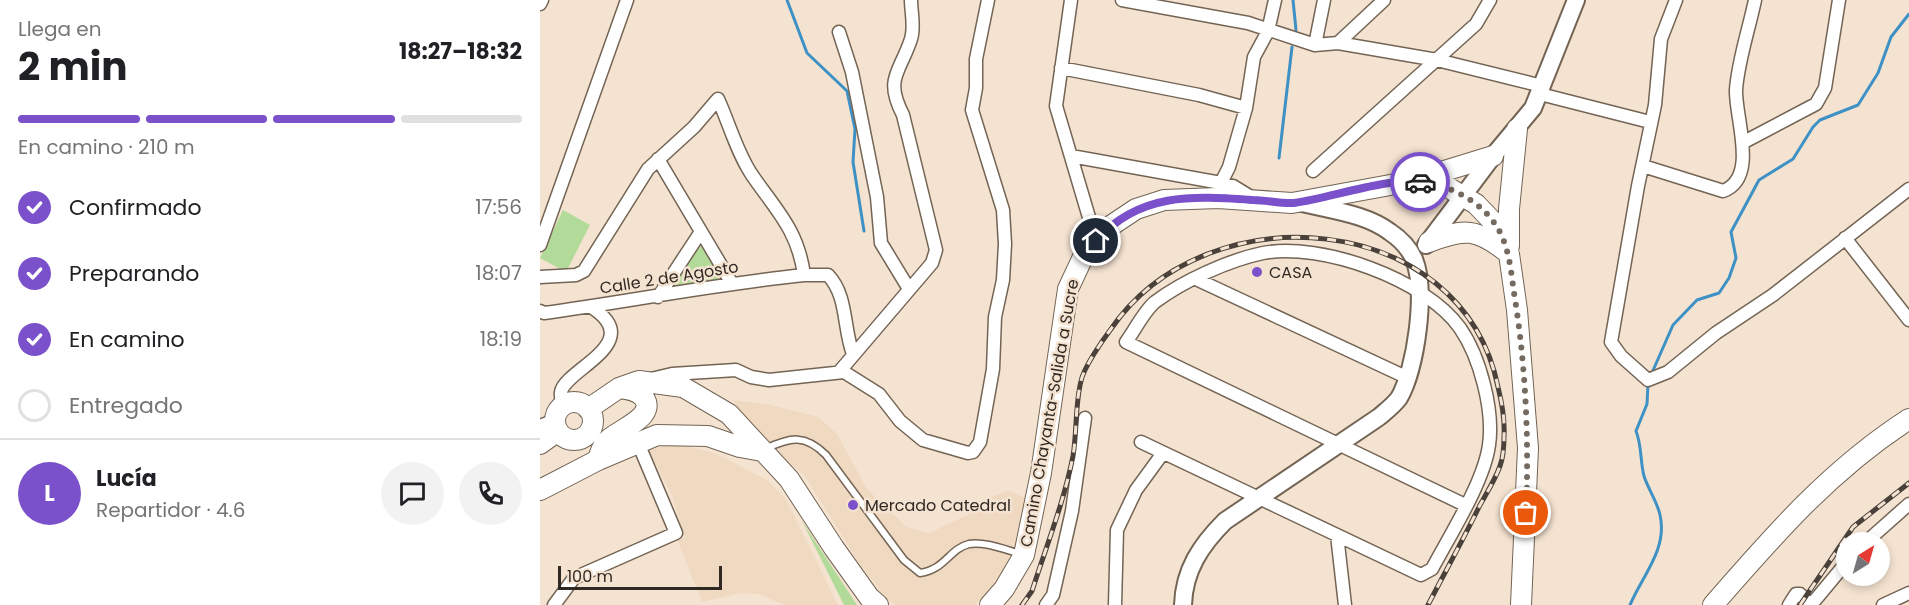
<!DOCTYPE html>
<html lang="es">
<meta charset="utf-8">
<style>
body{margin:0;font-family:Poppins,sans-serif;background:#f2f2f2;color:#202124;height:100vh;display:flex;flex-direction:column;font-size:22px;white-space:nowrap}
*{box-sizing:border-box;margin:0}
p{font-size:20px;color:#757577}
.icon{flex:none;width:33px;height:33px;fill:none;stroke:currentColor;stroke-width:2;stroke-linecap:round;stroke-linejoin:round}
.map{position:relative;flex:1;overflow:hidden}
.drawer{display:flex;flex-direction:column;background:#fff;width:540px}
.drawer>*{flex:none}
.needle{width:39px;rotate:37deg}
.buttons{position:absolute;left:1296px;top:532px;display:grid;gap:12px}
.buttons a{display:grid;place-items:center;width:54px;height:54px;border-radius:50%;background:#fff;box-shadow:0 3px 9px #0003;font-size:30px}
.scale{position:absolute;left:18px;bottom:15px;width:164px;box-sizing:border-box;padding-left:6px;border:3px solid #302923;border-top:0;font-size:16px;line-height:21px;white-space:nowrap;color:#302923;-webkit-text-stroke:4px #f5e3d1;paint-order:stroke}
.pin{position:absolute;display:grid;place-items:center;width:51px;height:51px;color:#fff;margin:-26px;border:3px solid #fff;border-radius:50%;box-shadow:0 2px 6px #0007}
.courier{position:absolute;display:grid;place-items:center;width:60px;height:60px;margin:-30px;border:4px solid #7a51ca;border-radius:50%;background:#fff;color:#222;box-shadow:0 2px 8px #0007}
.headline em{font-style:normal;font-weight:700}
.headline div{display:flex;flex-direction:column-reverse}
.headline{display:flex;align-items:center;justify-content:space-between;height:102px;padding:0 18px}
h1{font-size:39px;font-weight:700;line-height:45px}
.bar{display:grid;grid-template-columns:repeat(4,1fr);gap:9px 6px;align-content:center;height:72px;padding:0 18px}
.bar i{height:8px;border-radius:4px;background:#e0e0e0}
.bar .current{background:#7a51ca}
.bar p{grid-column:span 4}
.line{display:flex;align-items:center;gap:15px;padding:0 18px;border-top:2px solid #e0e0e0}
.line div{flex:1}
.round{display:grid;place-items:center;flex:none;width:63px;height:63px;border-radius:32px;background:#f2f2f2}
ol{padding:0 18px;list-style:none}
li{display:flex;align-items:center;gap:18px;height:66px}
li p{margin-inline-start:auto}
li .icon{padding:6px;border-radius:50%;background:#7a51ca;color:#fff;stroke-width:4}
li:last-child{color:#757577}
li i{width:33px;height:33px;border:3px solid #e0e0e0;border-radius:50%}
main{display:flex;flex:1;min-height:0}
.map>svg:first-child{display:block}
</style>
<main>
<section class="drawer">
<div class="headline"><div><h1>2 min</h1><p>Llega en</p></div><em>18:27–18:32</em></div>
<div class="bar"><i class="current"></i><i class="current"></i><i class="current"></i><i></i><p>En camino · 210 m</p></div>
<ol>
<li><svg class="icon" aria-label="check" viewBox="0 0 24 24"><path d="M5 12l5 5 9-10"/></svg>Confirmado<p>17:56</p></li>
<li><svg class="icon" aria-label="check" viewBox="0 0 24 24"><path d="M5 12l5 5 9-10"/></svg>Preparando<p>18:07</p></li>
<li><svg class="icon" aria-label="check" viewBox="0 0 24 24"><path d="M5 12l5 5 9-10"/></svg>En camino<p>18:19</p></li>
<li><i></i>Entregado</li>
</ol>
<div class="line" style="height:108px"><b class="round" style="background:#7a51ca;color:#fff">L</b><div><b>Lucía</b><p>Repartidor · 4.6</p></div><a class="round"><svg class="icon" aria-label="chat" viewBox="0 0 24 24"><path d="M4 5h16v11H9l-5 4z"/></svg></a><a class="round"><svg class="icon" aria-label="phone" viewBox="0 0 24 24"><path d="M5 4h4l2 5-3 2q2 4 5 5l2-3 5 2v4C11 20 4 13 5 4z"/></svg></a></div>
</section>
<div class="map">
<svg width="1369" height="605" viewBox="0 0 1369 605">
<rect width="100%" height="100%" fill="#f5e3d1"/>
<path fill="#f0d9c1" d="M193,400L227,404L278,417L297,434L327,489L367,527L389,533L432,513L449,498L468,490L490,500L474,560L456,588L434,605H356L348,600L321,566L264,475L239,454L208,422Z
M123,446H146L177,454L227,480L246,499L298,605H244L219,594L201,593L162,602L137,539L145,538L131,493L108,450Z"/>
<path fill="#b2da98" d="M23,210L50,225L26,272L0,258Z
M157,246L164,248L180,276L178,281L128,286Z
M262,521L317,605H304Z"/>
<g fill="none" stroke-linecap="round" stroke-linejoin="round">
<path stroke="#3e91c4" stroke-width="3" d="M247,0L267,53L307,91L315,129L313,162L324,231
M753,0L756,30
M739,158L752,47
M1111,375L1133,325L1157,300L1179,293L1189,278L1196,258L1191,232L1219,180L1253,159L1273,127L1280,120L1318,105L1338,73L1351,37L1369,14
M1090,605C1102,576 1128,549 1120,515C1117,501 1108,489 1104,476C1100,461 1102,446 1096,431L1107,404L1108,384"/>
<g stroke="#736454" stroke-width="9">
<path id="service" d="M225,449C251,437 265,434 286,455L364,560L380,573C406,569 409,549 429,544C444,541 466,550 481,554"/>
</g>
<g stroke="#736454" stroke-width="15">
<path id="minor" d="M531,0L516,106L556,241
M582,0L708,23L775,45L798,43L844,0
M1136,0L1121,39L1115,105L1098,186L1071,342L1081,356L1108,380L1128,372L1176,333L1233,295L1369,189
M0,4L2,0
M299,32L312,72L337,197L341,243L369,289
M798,43L897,60L1002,86
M775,45L784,0
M521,68L659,95L706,108
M1000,94L1110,122
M1204,142L1276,104L1285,88L1299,0
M531,156L681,183L693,186L711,197
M118,159L191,282
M1103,166L1183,191C1219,178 1195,118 1196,90C1198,61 1209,29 1215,0
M773,171L936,24L950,0
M681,183L689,167L706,108L714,57L728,31L735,0
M1305,238L1369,320
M0,245L87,0
M0,277L36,275L44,271L108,169L154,127L178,99C189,123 197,153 212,175C236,210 258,230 264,275H288C308,296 303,328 313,354
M656,279L868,378
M118,297L160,233
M0,311L4,313C91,301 177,284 264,275
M299,372L392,263L396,250L363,115C344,78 360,73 371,39C375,27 371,12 371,0
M111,379L132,374L196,370L211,377L229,380L304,372L339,394L360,421L383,440L428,453L433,452L440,442L453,369L455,317L463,280L465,244L463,210L432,110L436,88V59L448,0
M23,406C22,402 20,396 21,392C25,369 108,343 51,307
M0,426L15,420
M601,442L881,575L892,569C910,535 944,482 949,445C954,410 940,357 920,328C885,279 781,242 723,253C689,260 643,281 615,302C604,311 595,330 586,342L925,505
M797,535L805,605
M1325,543L1369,504
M14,605L34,578L136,533L98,443
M506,605L513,595L532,511L545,418
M575,605L577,530L596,490L623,453
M1249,605L1256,594H1260L1270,605
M1271,605L1306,563
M1343,605L1369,593"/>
</g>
<g stroke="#736454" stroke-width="20">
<path id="secondary" d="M886,245L953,156L993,108L1036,0
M643,605C644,570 661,545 685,521L839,417C846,411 854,405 859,398C876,369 887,291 874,259C869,248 859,238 850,232C825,213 788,210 759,202"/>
</g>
<g stroke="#736454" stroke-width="22">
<path id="primary" d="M875,180L953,156
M889,242C924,228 937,228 968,253
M969,246V209L977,129
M15 421a19 19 0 1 1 38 0a19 19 0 1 1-38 0Z
M48,409L79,388L99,381L143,387L189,414L249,479L294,548L329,597L338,605
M0,444L18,431
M58,460C60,453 62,446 68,440C78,430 117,417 104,398C98,390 88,389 79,388
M0,490L58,460L117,435L168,436L200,447L222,451
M450,605L464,589L484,555L501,473L528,289L543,257L569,227L596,209L624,200L678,198L752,203L872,181L909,188L936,204L957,226L969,254L977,310L988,448L981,605
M1173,605C1234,535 1290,470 1369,419"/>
</g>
<use href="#service" stroke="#fff" stroke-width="6"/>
<use href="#minor" stroke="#fff" stroke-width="12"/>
<use href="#secondary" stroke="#fff" stroke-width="16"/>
<use href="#primary" stroke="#fff" stroke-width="20"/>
<g stroke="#4a413a" stroke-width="5">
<path id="rail" d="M482,605L492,591C506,547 524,502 533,456C537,432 535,405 541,381C544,367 562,341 571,329C666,190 922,209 958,387C962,403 965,419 964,436C964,446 963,458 960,466C955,480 946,494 939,507C923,540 905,572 888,605
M1260,605L1313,527L1369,483"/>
</g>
<use href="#rail" stroke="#f5e3d1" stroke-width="3" stroke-dasharray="9" stroke-linecap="butt"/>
</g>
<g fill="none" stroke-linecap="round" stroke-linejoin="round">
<path stroke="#756a60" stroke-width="6" stroke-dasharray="0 10.8" d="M880,182C910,185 941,201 957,227C969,246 971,271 974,293C986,366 989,440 986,513"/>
<path stroke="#7a51ca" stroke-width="8" d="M556,241C599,192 653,196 713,200C726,200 741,204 754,203C792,198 843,178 880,182"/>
</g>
<g fill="#7a51ca" stroke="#f5e3d1" stroke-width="2">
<circle cx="717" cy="272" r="6"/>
<circle cx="313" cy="505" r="6"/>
</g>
<g text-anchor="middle" stroke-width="5" stroke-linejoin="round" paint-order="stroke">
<g font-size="16" fill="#302923" stroke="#f5e3d1" text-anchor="start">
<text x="729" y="278">CASA</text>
<text x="325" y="511">Mercado Catedral</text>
</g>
<g font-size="16" fill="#302923" stroke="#f5e3d1">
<text transform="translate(129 277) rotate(-9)" y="6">Calle 2 de Agosto</text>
<text transform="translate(509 413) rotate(-80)" y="6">Camino Chayanta-Salida a Sucre</text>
</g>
</g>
</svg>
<div class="buttons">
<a><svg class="needle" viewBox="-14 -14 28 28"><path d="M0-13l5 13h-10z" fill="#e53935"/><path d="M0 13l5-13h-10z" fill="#757577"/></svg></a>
</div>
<div class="scale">100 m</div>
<div class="pin" style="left:986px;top:513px;background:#ea580c"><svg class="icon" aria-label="bag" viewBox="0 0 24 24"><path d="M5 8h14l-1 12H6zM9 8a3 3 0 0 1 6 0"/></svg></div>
<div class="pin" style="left:556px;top:241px;background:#1f2937"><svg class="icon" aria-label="home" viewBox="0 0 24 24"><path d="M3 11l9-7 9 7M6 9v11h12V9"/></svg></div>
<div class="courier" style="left:880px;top:182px"><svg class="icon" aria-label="car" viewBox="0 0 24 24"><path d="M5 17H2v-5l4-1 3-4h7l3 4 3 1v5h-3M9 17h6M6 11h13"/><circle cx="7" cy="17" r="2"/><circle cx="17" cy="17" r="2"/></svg></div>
</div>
</main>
